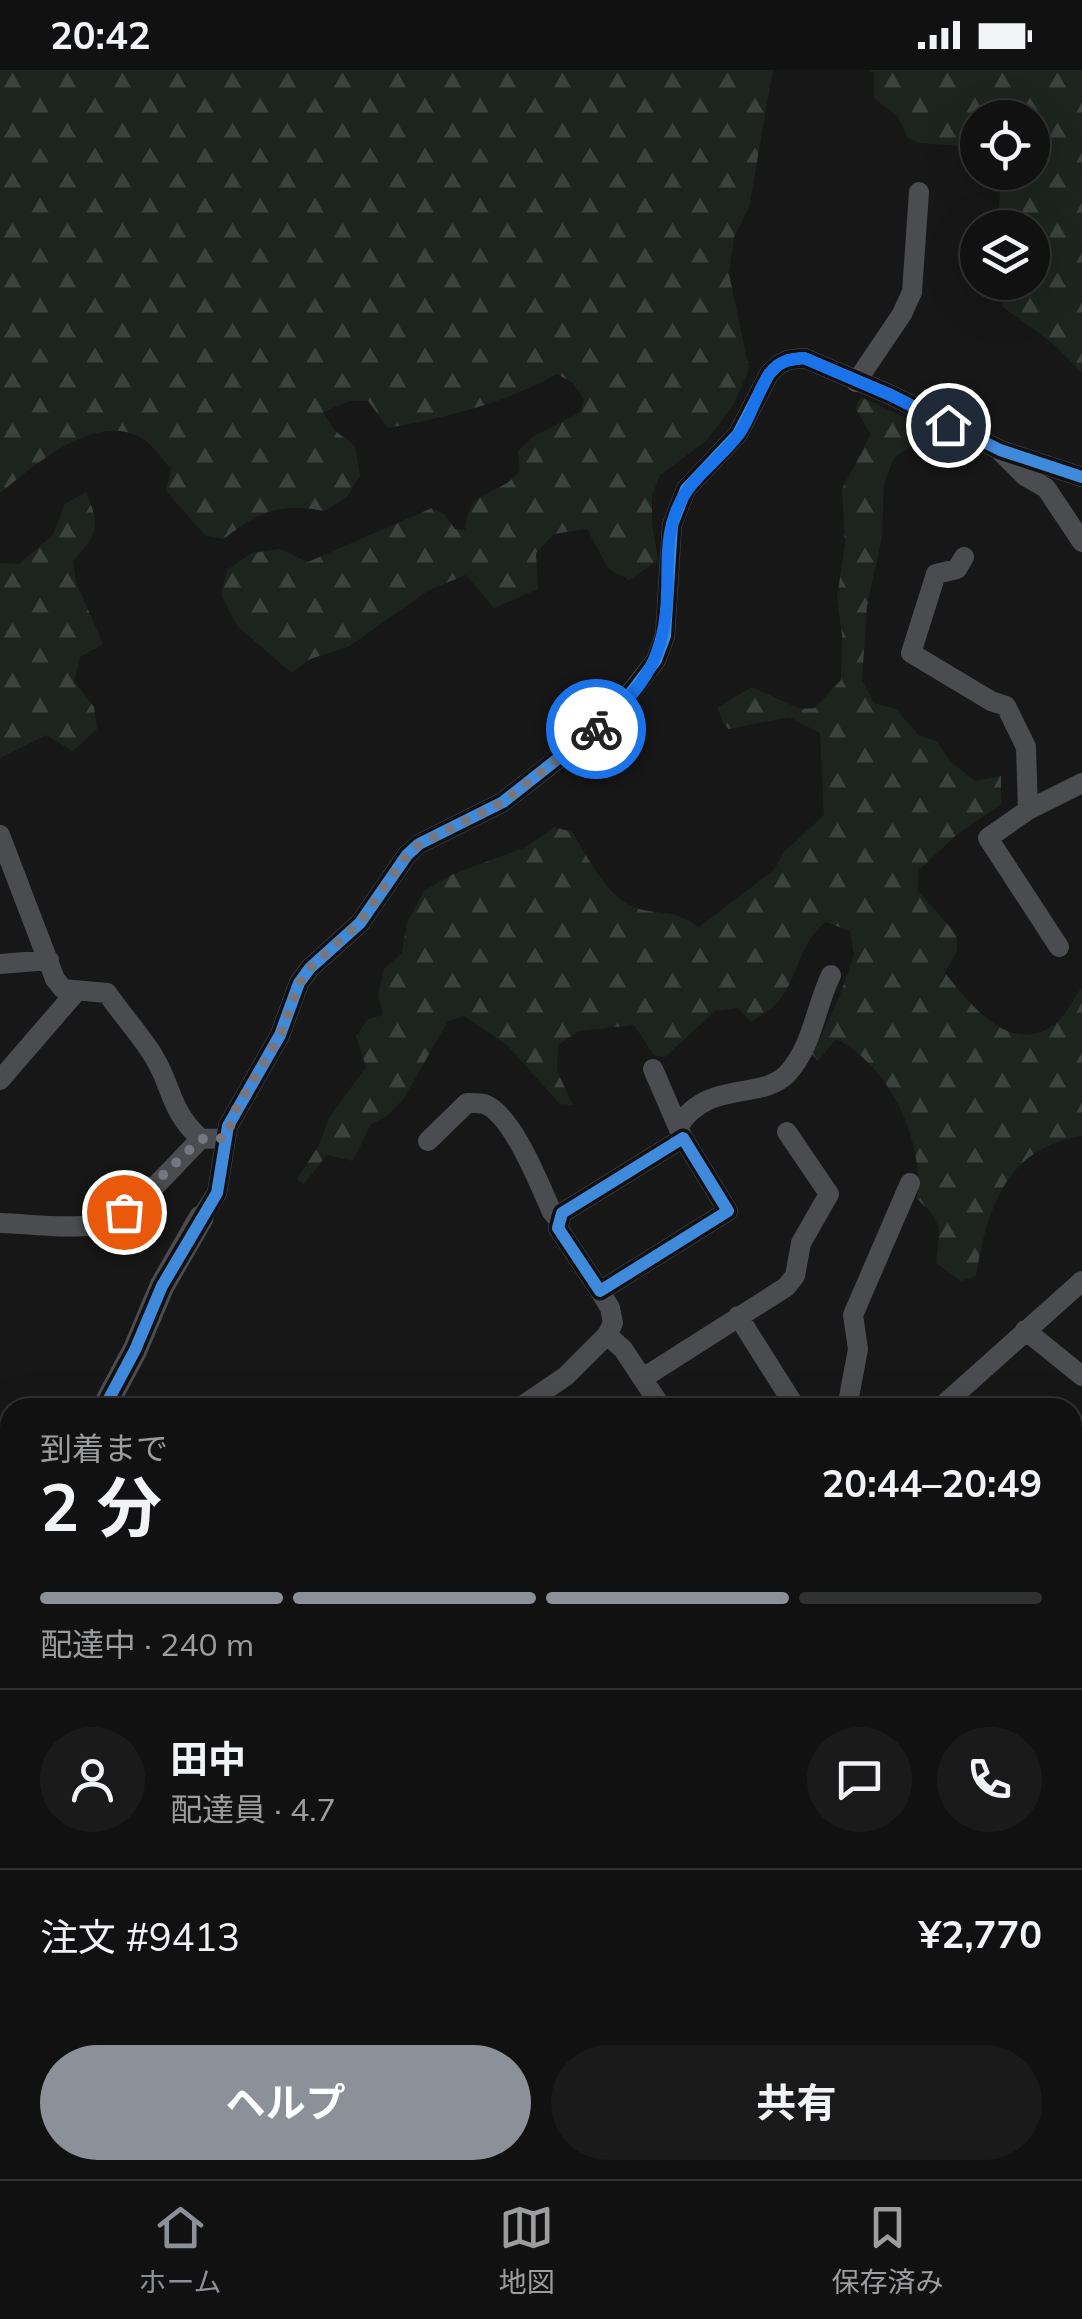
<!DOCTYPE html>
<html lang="ja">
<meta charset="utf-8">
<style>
body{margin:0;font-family:Mulish,"Noto Sans JP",sans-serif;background:#1a1a1a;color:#f1f3f6;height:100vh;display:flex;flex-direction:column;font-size:38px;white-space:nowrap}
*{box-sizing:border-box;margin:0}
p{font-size:32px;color:#9c9d9f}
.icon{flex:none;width:55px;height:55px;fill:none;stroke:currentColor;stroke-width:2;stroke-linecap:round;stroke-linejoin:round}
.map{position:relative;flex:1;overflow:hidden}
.side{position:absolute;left:0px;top:1328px;width:1082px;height:782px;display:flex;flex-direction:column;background:#111;border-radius:30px 30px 0 0;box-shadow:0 10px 40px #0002,0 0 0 2px #303131}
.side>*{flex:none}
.fabs{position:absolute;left:960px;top:30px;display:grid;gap:20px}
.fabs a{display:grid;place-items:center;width:90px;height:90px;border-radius:50%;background:#111;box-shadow:0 10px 40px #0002,0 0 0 2px #303131;font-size:50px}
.pin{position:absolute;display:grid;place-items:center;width:85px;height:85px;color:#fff;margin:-42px;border:5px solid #fff;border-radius:50%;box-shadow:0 2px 10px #0007}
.courier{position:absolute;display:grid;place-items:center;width:100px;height:100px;margin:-50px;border:8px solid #1a73e8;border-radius:50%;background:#fff;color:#222;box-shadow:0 2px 12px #0007}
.headline em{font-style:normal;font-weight:700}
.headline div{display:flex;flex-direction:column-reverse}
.headline{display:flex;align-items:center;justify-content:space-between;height:170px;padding:0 40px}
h1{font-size:65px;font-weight:700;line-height:75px}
.bar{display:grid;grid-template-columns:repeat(4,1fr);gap:15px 10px;align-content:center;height:120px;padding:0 40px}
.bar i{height:12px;border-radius:8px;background:#303131}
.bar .active{background:#8c9099}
.bar p{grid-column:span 4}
.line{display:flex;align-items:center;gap:25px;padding:0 40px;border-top:2px solid #303131}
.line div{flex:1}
.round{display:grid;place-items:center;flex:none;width:105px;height:105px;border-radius:52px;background:#1a1a1a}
.button{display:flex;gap:20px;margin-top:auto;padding:20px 40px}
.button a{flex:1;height:115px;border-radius:60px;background:#8c9099;color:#fff;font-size:40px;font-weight:700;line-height:115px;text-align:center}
.button a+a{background:#1a1a1a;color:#f1f3f6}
.status{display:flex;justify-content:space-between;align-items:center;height:70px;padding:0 50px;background:#111;direction:ltr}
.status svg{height:28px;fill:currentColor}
.tabs{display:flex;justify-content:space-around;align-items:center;height:140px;border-top:2px solid #303131;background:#111;font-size:28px;color:#9c9d9f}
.tabs a{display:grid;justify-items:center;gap:5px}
.tabs .active{color:#8c9099}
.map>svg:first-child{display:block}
</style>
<div class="status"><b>20:42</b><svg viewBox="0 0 49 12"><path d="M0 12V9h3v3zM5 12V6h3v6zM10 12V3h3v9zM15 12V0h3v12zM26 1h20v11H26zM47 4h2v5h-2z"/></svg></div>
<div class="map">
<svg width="1082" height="2109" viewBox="0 0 1082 2109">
<defs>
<pattern id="forest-firs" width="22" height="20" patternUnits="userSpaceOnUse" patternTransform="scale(2.5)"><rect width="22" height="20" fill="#1d241e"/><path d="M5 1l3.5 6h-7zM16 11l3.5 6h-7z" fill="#3b413d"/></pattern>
</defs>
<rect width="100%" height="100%" fill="#171717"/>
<path fill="url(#forest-firs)" d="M0,0H773L749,137L734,167L729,204L749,299L734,334L706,371L660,405L652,425V454L658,490L629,510L608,498L587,459L554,464L536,483L538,519L494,538L466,505L429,520L348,577L310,589L292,603L237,556L221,524L227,500L252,483L280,479L308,492L432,438L444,444L455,459L465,460C469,415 497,429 520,401L518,381L534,366L579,343L584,330L573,313L557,304C503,334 448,347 388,358L368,331H349L323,342L334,360L355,376L360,406L347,427L324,441C280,432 258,442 224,469L206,466L166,421L171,399C162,389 150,371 138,366C93,344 33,396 0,423Z
M868,0H1082V303L1055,275L1003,237L997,213L1032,212V158L998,157L1001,103L1032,102V48H978L977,65L963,76L920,73L908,68L898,47L874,28V3Z
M861,327L904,347L919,370L894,388L884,413L882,466L867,536L862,610L874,633L896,639L918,665L936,671L953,694L975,711L1001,706V734L954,767L919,800L917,820L957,865V881L945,903C969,933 1010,987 1053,955C1066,946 1073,930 1082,917V1066C1005,1078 987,1139 976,1206L961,1211L936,1193C940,1160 944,1152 917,1129C925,1071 890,996 836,969L818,991L812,984L839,928L854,885L850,861L826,852C799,871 799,908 777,933C770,940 759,946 751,952L738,938L715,941L665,987L654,985L634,955L579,961L558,975L557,1001L573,1035L560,1034L508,976L464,946L448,951L404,1028L387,1046L371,1054L353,1091L327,1085L304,1114L297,1109L319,1075L329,1048L366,997L356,966L368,949L383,945L378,925L384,899L402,883L407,853L424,821L453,804L526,777L554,757L572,762C587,785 605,824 631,836C657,847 669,836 699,857L774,800L784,782L824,745L820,663L789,647L729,659L722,652L718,637L752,617L800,639L815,638L841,610L842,565L837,528L845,474L842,419L871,364L855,338Z
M86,422C101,458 98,463 73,491L76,512L103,574L80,587L74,611L94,637L97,659L73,681L46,665L0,688V493L19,494L53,465L65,434Z"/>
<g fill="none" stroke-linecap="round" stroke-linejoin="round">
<path stroke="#4b4c50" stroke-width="20" d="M856,312L902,244L912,222L919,122
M1001,382L1025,406L1046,418L1082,472
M964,487L957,499L936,504L911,583L991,631L1006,636L1026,677L1028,740
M0,765L55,909L63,919L107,923C122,945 141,965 154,987C173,1018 169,1040 201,1069L226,1068
M1059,877L988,768L1028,740L1082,713
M0,894L49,890
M653,999L682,1066
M0,1010L76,922
M678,1057C707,1009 761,1031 787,1004C813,976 815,938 831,905
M683,1068L728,1141L600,1221L558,1158L562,1143Z
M428,1071L467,1033C470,1033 482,1033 484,1034C512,1043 540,1116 552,1142L558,1149
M201,1148L217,1123L228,1056L280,965L299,913L310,898L360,853L407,785L419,774L503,732L568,681L613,645L656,590L665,566L672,455L686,419L738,364L769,304L778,295L788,290L804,288L891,325L1000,380L1082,407
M0,1153C30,1154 64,1159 93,1155C131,1151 174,1094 201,1069
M600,1221L610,1238L613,1253L607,1265L623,1279L662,1338
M738,1246L796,1338
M1025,1260L1082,1306
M643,1308L786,1217L795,1206L801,1173L829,1124L787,1062
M519,1338L566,1306L607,1265
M847,1338L858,1279L853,1245L910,1113
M940,1338L1082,1211
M1072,1424L1082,1407
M1072,1474L1082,1475
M0,1598L10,1592
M1072,1706L1082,1717
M0,1708L10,1724
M0,1748L10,1742
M1072,1809L1082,1799
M1072,2013L1082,2007
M1072,2064L1082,2079
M570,2100L575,2109
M1031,2100L1037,2109
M0,2105L10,2099
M654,2109L669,2100
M924,2109L938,2100"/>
<path stroke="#4b4c50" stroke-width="25" d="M104,1338L135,1280L162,1216L201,1148
M0,1453L10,1443
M0,1940L10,1934
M260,2100L265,2109"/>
<g stroke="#111113" stroke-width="19">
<path id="cycleway" d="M683,1068L728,1141L600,1221L558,1158L562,1143Z
M104,1338L135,1280L162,1216L217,1123L228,1056L280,965L299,913L310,898L360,853L407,785L419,774L503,732L613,645L637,615L656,590L665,566L672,455L686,419L738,364L769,304L778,295L788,290L804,288L891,325L1000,380L1082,407"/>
</g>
<use href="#cycleway" stroke="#408adc" stroke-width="12"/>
</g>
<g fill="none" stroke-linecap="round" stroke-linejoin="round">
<path stroke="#757880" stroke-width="10" stroke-dasharray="0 18" d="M124,1142L201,1069L226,1068L237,1037L280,966L299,914L310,898L360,852L407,785L420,774L503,732L596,659"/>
<path stroke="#1a73e8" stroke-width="12" d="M596,659C644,620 666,585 667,523C668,500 666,477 672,454C683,410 714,397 739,364C752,346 757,321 770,303C779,291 790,289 804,288L892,326L948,355"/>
</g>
</svg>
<div class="fabs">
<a><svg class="icon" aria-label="locate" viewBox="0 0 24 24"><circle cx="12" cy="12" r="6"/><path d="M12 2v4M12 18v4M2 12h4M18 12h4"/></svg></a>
<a><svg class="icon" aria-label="layers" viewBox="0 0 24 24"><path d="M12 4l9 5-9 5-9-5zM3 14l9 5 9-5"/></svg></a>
</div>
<div class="pin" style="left:124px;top:1142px;background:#ea580c"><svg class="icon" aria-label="bag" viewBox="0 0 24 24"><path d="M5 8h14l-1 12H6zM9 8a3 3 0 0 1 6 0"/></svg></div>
<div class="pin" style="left:948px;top:355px;background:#1f2937"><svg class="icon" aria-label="home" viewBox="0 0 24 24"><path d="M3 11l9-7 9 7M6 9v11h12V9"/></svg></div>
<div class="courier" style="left:596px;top:659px"><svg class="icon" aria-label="bike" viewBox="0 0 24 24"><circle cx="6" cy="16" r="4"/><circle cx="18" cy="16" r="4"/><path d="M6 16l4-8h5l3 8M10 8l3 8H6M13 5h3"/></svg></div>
<section class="side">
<div class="headline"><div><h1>2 分</h1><p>到着まで</p></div><em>20:44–20:49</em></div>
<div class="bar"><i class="active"></i><i class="active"></i><i class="active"></i><i></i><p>配達中 · 240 m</p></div>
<div class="line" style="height:180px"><a class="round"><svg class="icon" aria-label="person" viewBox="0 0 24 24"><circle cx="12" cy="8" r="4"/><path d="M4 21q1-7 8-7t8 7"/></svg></a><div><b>田中</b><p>配達員 · 4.7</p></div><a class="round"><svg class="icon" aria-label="chat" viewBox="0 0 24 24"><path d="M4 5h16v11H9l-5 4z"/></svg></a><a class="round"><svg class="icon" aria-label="phone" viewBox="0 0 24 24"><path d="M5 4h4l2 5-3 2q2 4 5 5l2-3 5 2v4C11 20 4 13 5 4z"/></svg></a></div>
<div class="line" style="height:130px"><div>注文 #9413</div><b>¥2,770</b></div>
<div class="button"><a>ヘルプ</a><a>共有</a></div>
</section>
</div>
<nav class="tabs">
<a class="active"><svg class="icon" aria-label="home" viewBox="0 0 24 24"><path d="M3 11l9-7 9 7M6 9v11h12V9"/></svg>ホーム</a>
<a><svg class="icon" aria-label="map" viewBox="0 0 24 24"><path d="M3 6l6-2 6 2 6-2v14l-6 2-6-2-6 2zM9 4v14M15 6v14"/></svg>地図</a>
<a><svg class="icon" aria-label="saved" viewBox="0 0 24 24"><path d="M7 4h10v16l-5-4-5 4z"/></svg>保存済み</a>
</nav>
